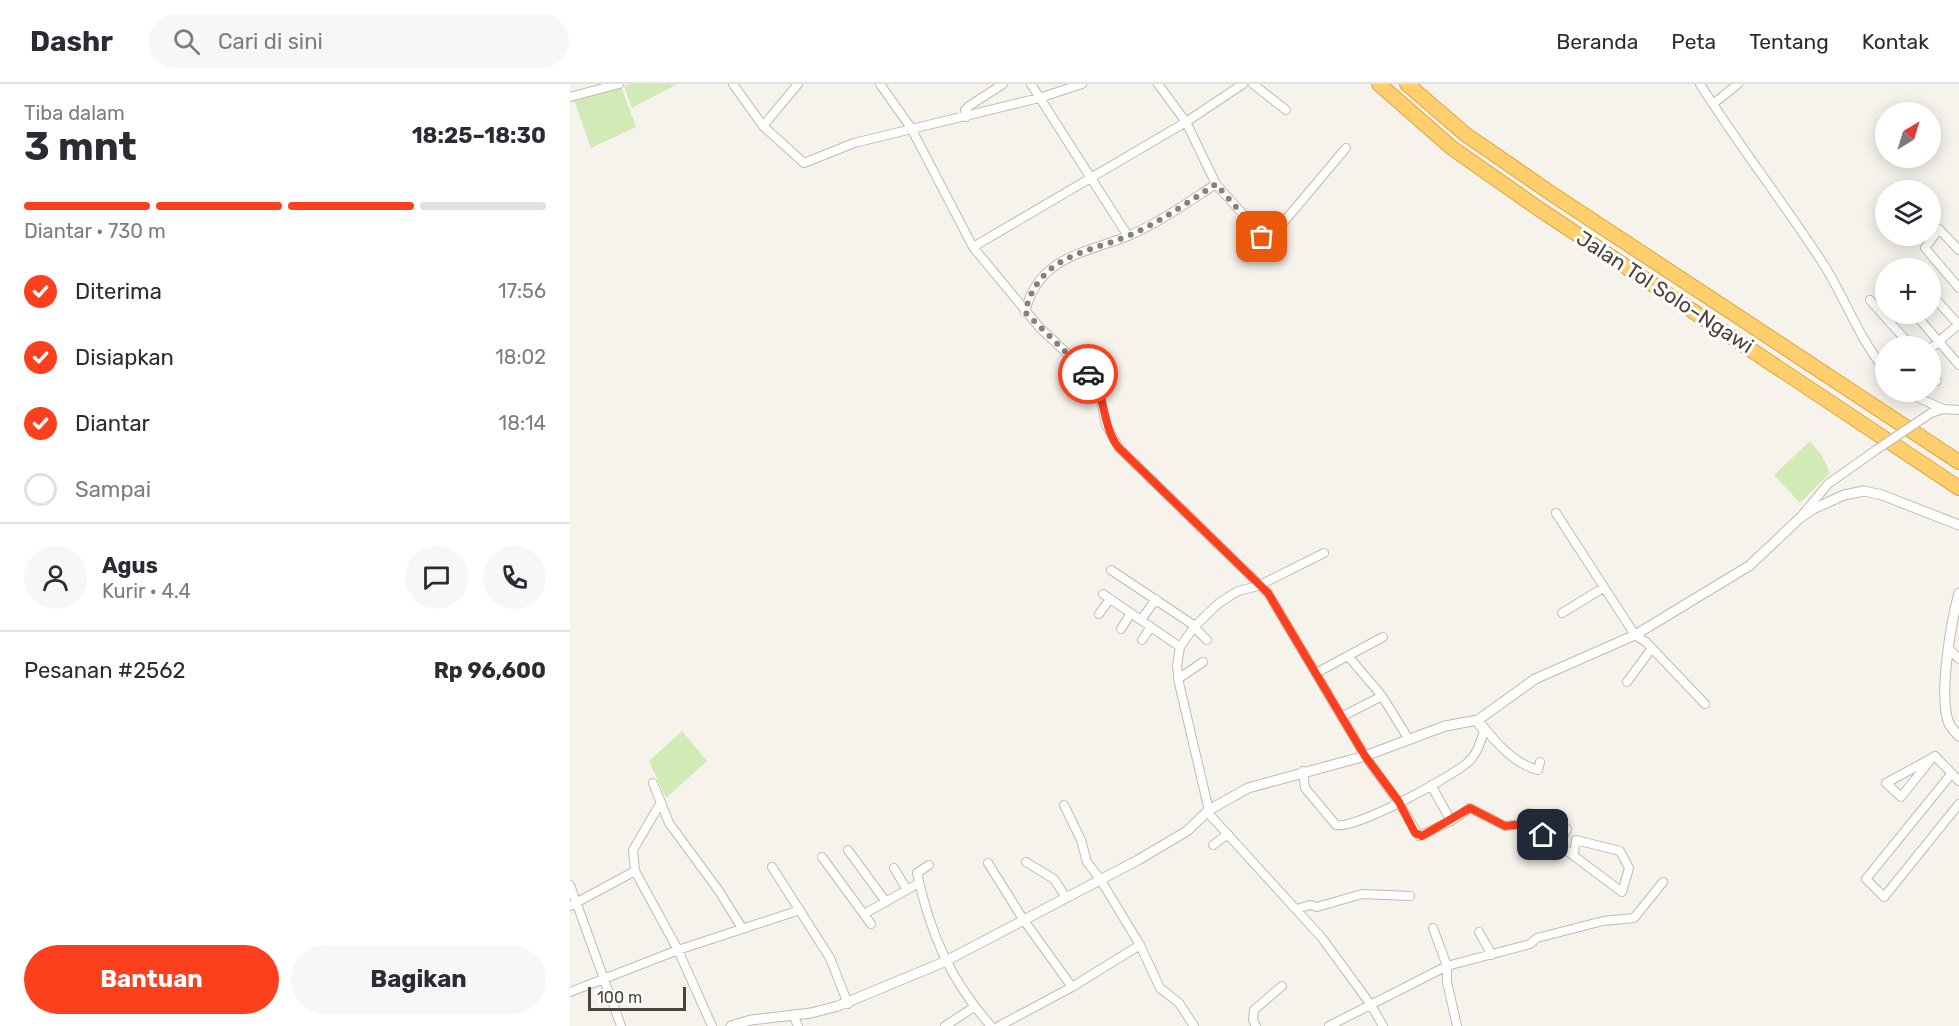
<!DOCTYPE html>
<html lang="id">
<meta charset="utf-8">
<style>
body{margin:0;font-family:Rubik,sans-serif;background:#f7f7f7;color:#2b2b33;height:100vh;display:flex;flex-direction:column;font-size:22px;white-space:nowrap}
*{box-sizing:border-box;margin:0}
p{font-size:20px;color:#7c7c81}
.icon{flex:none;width:33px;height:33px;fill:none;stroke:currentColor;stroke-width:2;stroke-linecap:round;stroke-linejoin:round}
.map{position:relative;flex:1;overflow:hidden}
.panel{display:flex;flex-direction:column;background:#fff;width:570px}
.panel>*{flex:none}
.needle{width:39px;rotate:38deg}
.controls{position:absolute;left:1305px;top:18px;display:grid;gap:12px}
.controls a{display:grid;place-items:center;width:66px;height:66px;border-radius:50%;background:#fff;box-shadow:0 3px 15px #0003;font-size:30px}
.scale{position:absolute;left:18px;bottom:15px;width:98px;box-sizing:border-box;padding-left:6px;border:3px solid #4b4439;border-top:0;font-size:16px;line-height:21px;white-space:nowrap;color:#4b4439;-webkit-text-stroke:4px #fff;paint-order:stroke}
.pin{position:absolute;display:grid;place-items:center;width:51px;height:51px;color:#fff;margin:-26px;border-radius:12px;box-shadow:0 3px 9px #0006}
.courier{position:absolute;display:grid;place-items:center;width:60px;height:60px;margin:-30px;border:4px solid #fc3f1d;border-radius:50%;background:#fff;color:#222;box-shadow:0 2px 8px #0007}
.overview em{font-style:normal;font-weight:700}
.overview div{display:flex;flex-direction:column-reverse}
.overview{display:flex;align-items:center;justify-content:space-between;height:102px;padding:0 24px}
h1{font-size:39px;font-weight:700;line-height:45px}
.bar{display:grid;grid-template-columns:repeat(4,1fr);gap:9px 6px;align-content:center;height:72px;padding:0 24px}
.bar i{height:8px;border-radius:4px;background:#e1e1e2}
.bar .on{background:#fc3f1d}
.bar p{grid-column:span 4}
.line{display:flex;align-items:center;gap:15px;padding:0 24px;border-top:2px solid #e1e1e2}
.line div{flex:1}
.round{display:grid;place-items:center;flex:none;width:63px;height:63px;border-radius:32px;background:#f7f7f7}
ol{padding:0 24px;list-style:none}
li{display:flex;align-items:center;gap:18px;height:66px}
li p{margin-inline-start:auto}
li .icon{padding:6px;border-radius:50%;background:#fc3f1d;color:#fff;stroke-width:4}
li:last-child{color:#7c7c81}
li i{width:33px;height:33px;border:3px solid #e1e1e2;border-radius:50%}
.button{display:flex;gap:12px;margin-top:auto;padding:12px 24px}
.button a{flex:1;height:69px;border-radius:36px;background:#fc3f1d;color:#fff;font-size:24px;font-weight:700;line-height:69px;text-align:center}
.button a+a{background:#f7f7f7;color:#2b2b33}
header{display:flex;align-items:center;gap:36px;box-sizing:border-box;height:84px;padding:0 30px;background:#fff;border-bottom:2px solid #e1e1e2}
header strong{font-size:28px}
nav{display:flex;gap:33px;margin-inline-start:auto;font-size:21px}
.search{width:420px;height:54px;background:#f7f7f7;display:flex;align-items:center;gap:15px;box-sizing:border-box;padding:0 21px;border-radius:33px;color:#7c7c81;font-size:22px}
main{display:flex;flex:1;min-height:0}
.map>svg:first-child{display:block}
</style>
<header>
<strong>Dashr</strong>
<div class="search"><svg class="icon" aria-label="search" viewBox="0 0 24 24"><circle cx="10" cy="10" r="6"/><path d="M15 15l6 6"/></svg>Cari di sini</div>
<nav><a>Beranda</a><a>Peta</a><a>Tentang</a><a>Kontak</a></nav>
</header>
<main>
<section class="panel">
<div class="overview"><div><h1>3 mnt</h1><p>Tiba dalam</p></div><em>18:25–18:30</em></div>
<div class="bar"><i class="on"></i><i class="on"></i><i class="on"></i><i></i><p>Diantar · 730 m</p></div>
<ol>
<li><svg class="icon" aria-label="check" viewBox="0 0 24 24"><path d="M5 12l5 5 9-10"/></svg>Diterima<p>17:56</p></li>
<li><svg class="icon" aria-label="check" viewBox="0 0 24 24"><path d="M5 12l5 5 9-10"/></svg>Disiapkan<p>18:02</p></li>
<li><svg class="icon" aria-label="check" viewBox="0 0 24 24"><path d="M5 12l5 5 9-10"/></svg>Diantar<p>18:14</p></li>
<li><i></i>Sampai</li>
</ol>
<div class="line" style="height:108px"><a class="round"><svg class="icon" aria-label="person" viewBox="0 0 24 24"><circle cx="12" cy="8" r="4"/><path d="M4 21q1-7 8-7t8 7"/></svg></a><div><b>Agus</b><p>Kurir · 4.4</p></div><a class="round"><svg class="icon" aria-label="chat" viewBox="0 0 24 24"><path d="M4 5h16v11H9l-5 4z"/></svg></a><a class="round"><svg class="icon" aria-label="phone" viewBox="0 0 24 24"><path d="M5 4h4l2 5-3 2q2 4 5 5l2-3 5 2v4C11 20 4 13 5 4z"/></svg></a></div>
<div class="line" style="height:78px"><div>Pesanan #2562</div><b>Rp 96,600</b></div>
<div class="button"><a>Bantuan</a><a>Bagikan</a></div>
</section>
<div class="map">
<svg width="1389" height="942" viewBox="0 0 1389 942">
<rect width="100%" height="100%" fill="#f6f3ec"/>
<path fill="#d2eab5" d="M60,0H107L62,24L54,2Z
M51,2L66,43L21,64L4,16Z
M1240,357L1252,372L1260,389L1230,419L1204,391Z
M112,647L137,677L96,714L79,677Z"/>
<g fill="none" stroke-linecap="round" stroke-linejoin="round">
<g stroke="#c2bbae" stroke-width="10">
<path id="minor" d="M163,0L193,42L234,79L284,59L469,14L512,0
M310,0L341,44L403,163L470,244L522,293L529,307L536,341L549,364L698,509L795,672L829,719L849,752L881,737L861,701
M461,0L558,152
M588,0L616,38L646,100L696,156L702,152L776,64
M683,0L716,26
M1130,0C1169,62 1214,119 1254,181C1276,216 1289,255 1316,287
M0,13L49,0
M1143,20L1168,0
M396,33L395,26L399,22L433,0
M193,42L228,0
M403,163L616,38L673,0
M1389,166L1369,145L1355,164L1389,204
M1360,209L1389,241
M1300,216L1341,262
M455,228C469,172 513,170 558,152C589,139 618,118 646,100
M1345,230L1389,281
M1360,265L1389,240
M1360,289L1367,297
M1336,308L1373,325L1361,329
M1373,325L1389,326
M986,429L1065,551L1076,558L1135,620
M1233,430L1258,400L1306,366
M754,469L688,502L668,507L649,519L624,543L610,563L607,582L609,599L640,731L752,854L801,921L813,942
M541,486L625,542
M533,510L610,563
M992,529L1033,504
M529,530L540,515
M571,536L586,515
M624,543L637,556
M551,545L561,529
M572,556L581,543
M1378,564L1389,575
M778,572L812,612L838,654
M748,588L813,553
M608,595L633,578
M1057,598L1082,564
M773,632L812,612
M913,642C927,660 945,680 968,686L970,678
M1362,674L1331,713L1316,699L1362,674L1365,672L1389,697
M733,687L735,704L766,741C785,746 879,694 897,679C907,671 910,659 914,647L906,637
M1382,689L1296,795L1314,813L1389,720
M83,699L99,739L149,807L172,844
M494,721L511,756L517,778L530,795L570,861L590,904L609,919L624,942
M881,737L900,724L935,742L953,740L980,754L1052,808L1059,784L1050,767L1006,756L1004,769
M953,740L959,729
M989,760L997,745
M643,761L658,750
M278,766L316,818
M252,773L301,840
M456,778L484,795L495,812
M418,779L453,835L502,903L429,942
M359,781L347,789C360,849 380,896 421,942
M202,783L260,874L278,920
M324,784L337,806
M65,787L108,866L142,942
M0,801L51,942
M0,822L65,787L63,766L91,718
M727,825L740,821L747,823L792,810L840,812
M294,830L349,799
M863,844L877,882V898L887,942
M909,848L922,871
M502,903L570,861
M0,908L108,866L230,826
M223,931L228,942
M375,942L404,923
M686,942L683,936L684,926L712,902
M759,942L877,882L960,860L967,854L1033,837L1064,834L1093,798"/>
</g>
<g stroke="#c2bbae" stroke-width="11">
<path id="tertiary" d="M1389,509C1381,538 1369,609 1378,637C1380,643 1385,648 1389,652
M161,942L181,936L241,929L268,922L374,878L568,776L617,747L639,726L678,704L795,672L875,642L908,636L965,595L1065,551L1179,482L1230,434L1243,425L1274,411L1294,407L1312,411L1389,441"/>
</g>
<g stroke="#e0a43c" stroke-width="16">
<path id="motorway" d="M809,0L882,64L969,125L1389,404
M837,0L895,50L982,110L1389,378"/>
</g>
<use href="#minor" stroke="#fff" stroke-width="8"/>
<use href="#tertiary" stroke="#fff" stroke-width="9"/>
<use href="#motorway" stroke="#ffcf6e" stroke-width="14"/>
<g stroke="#c2bbae" stroke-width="10" stroke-linecap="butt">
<path id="minor-bridge" d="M1306,366L1361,329"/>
</g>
<use href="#minor-bridge" stroke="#fff" stroke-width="8"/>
</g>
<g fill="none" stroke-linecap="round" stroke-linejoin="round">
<path stroke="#878178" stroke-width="6" stroke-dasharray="0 10.8" d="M518,290L455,228C469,172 513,170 558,152C589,139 618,118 646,100L692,153"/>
<path stroke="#fc3f1d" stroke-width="8" d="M518,290C537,310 531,342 549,364L698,509L795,672L829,718L845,749L852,752L900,724L935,742L953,740L973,751"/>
</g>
<g text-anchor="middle" stroke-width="6" stroke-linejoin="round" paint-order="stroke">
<g font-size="21" fill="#4b4439" stroke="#fff">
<text transform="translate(1095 208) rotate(33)" y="7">Jalan Tol Solo–Ngawi</text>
</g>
</g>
</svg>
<div class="controls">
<a><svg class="needle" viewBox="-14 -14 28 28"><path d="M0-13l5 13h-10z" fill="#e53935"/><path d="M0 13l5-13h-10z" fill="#7c7c81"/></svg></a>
<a><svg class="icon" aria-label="layers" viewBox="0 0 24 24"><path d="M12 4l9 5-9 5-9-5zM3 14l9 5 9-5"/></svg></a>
<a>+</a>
<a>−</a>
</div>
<div class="scale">100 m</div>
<div class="pin" style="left:692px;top:153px;background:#ea580c"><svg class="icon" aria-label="bag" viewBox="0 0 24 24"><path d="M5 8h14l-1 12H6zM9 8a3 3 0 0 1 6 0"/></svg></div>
<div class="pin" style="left:973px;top:751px;background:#1f2937"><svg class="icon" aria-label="home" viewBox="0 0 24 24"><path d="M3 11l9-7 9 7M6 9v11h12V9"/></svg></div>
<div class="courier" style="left:518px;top:290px"><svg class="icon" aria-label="car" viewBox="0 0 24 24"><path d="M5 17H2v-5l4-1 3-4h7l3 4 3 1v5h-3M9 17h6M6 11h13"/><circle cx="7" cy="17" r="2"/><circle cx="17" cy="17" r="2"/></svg></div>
</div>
</main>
